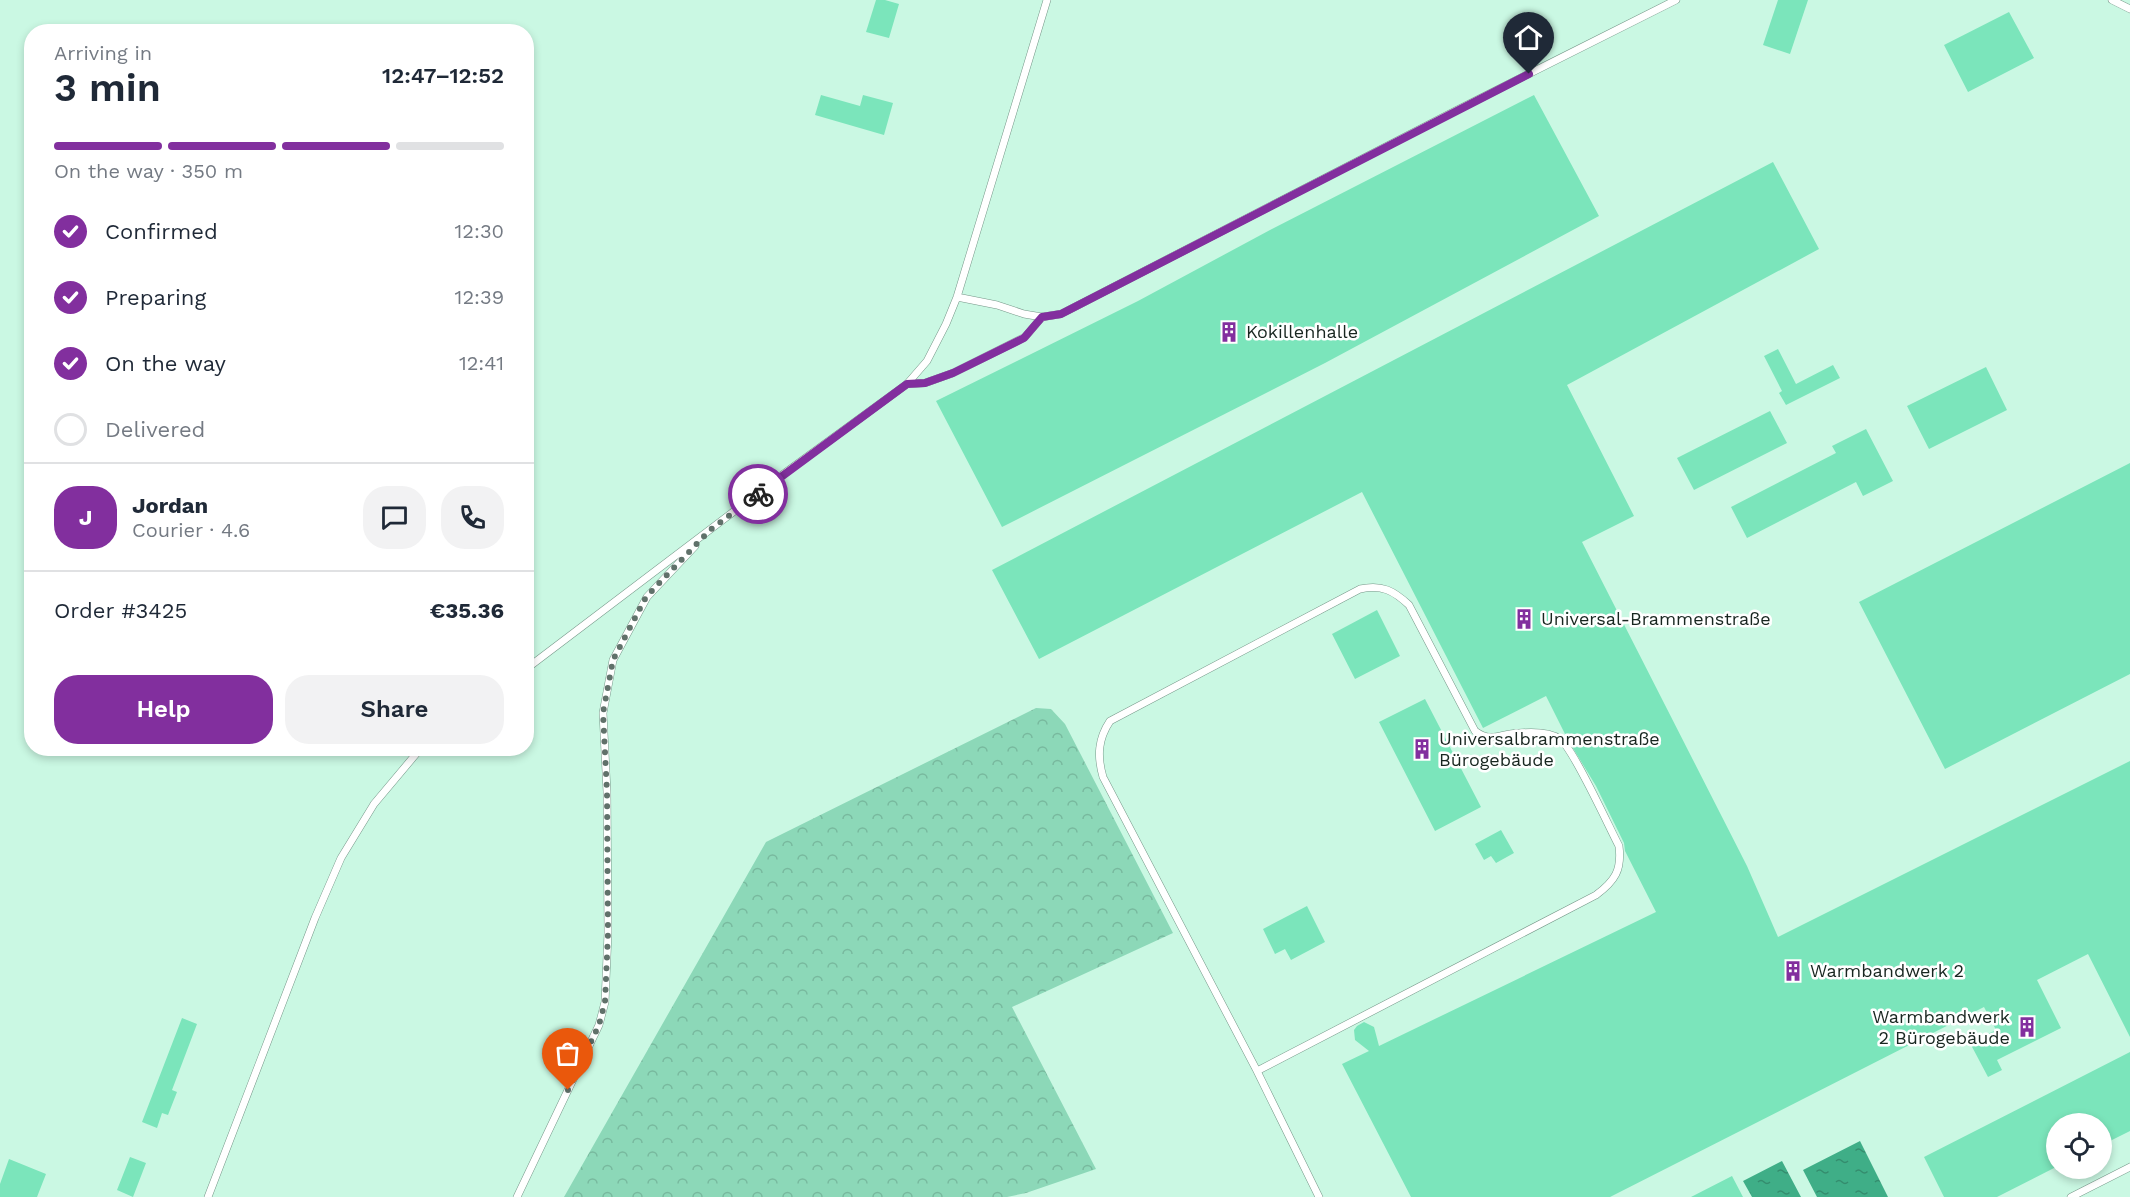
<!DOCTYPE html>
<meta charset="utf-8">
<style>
body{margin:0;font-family:"Work Sans",sans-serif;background:#f2f2f3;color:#1f2937;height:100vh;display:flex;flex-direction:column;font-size:22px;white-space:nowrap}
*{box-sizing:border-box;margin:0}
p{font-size:20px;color:#747a83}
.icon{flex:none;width:33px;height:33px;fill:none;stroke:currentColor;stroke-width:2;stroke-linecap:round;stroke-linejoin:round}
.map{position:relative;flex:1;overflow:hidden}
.drawer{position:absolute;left:24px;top:24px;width:510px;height:732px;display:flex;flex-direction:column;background:#fff;border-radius:24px;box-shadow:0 3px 9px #0003}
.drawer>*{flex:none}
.tools{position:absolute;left:2046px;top:1113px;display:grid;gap:12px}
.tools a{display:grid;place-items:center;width:66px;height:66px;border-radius:50%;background:#fff;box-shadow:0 3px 9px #0003;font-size:30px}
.pin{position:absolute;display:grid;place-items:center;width:51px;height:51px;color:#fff;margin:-62px -26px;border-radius:50% 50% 50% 0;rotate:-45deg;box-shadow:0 0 6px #0007}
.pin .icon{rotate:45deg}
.courier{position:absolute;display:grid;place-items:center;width:60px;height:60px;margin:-30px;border:4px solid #822f9e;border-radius:50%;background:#fff;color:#222;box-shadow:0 2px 8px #0007}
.headline em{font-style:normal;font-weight:600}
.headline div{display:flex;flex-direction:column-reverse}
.headline{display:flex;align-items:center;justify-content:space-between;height:102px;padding:0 30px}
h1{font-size:39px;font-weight:600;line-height:45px}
.bar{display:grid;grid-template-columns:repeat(4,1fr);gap:9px 6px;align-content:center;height:72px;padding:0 30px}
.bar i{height:8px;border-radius:4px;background:#e0e1e3}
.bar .on{background:#822f9e}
.bar p{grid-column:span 4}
.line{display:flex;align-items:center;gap:15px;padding:0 30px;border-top:2px solid #e0e1e3}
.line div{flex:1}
.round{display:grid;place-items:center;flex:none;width:63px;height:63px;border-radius:24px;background:#f2f2f3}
ol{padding:0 30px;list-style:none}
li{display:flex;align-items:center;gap:18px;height:66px}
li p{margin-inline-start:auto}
li .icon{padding:6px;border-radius:50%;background:#822f9e;color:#fff;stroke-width:4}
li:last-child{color:#747a83}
li i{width:33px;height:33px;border:3px solid #e0e1e3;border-radius:50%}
.primary-button{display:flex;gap:12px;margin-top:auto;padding:12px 30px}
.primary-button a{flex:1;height:69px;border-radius:24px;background:#822f9e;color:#fff;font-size:24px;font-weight:600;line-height:69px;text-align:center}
.primary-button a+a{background:#f2f2f3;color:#1f2937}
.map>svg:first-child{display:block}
</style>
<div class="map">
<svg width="2130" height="1197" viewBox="0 0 2130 1197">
<defs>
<pattern id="forest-crowns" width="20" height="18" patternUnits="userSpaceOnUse" patternTransform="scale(1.5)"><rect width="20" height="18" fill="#8cd8b8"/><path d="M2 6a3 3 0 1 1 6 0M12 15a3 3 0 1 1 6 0" fill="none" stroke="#78b99e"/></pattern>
<pattern id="water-ripples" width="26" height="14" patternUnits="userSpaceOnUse" patternTransform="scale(1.5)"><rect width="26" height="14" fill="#3fae87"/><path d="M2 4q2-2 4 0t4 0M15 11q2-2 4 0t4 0" fill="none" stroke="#348d6e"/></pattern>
</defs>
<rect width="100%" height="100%" fill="#e7fdf3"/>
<path fill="#caf8e3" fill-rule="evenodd" d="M0,0H2130V1197H0ZM32,32H526V748H32ZM2056,1124H2102V1168H2056Z"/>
<path fill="url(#forest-crowns)" d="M1036,708L1051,709L1065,724L1173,933L1012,1007L1096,1169L1026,1193L1007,1197H564L766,842Z"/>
<path fill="url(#water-ripples)" d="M1860,1141L1888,1197H1817L1803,1170Z
M1782,1161L1801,1197H1752L1743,1181Z"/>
<path fill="#7be5bb" d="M876,0H885L899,4L889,38L866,32Z
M1778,0H1808L1790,54L1763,45Z
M2009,12L2034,58L1968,92L1944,45Z
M821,95L860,106L863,95L893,103L884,135L815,115Z
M1534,95L1599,216L1325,363L1002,527L936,401L1138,301L1270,230Z
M1773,162L1819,249L1567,385L1634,516L1582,542L1747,866L1778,937L2130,761V1037L2088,954L2037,980L2061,1028L1997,1060L2002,1070L1988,1077L1970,1043L1996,1030L1984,1007L1610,1197H1411L1342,1064L1369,1051L1355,1040L1354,1030L1357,1026L1364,1022L1374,1027L1379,1046L1656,912L1625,851L1624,843L1596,786L1568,740L1546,696L1483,728L1362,492L1039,659L992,570Z
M1778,349L1796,384L1833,365L1840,378L1786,405L1779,393L1782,391L1764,356Z
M1986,367L2007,410L1929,449L1907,406Z
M1770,411L1787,443L1694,490L1677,458Z
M1866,429L1893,481L1863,496L1856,482L1747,538L1731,507L1836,453L1832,446Z
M2130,463V674L1945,769L1859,602Z
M1377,610L1400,656L1355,679L1332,634Z
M1425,699L1481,807L1435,831L1379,722Z
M1501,830L1514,853L1496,863L1491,856L1484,860L1475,844Z
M1307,906L1325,942L1291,960L1285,949L1275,954L1263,929Z
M182,1018L197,1024L172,1090L177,1092L168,1115L162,1113L157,1128L142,1122Z
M2130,1052V1131L2102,1145V1124H2056V1167L1997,1197H1944L1924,1157Z
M130,1157L146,1163L133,1197L117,1190Z
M9,1159L46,1174L37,1197H0V1184Z
M1732,1176L1743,1197H1691Z"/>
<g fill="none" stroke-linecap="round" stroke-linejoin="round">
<g stroke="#759788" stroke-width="8">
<path id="service" d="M2112,0L2130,9
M957,297L997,305L1024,314L1042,317L1061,314L1455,111L1676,0
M907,384L925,383L953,373L1025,337L1042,317
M526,669L778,478L907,384L927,361L946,324L957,297L1047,0
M1257,1071L1596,895C1615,881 1622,870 1619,846C1609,827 1573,748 1560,739C1550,732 1531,732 1519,733C1500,733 1493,744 1475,731L1409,605C1394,591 1382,584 1360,589L1110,721C1098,739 1097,756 1103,777L1257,1071L1319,1197
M208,1197L315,918L341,858L374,804L421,748
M517,1197L599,1025L605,1002L608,933L607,792L603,713L613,660L647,597L695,546
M2071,1197L2130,1167"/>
</g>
<use href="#service" stroke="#fff" stroke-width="7"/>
</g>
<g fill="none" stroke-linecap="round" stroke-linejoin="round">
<path stroke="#60716a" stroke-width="6" stroke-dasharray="0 10.8" d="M568,1090L599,1025L605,1002L608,933L607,792L603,713L613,660L646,597L710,530L758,494"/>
<path stroke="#822f9e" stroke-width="8" d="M758,494L907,384L925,383L953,373L1024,338L1042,317L1061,314L1529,74"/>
</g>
<defs>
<g id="building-bare" transform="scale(1.62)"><path d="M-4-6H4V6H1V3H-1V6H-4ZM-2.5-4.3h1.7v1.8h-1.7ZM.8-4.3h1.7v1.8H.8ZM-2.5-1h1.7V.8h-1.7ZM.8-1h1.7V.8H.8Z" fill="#822f9e" stroke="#fff" stroke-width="2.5" paint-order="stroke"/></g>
</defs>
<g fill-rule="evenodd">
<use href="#building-bare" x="1229" y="332"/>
<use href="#building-bare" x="1524" y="619"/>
<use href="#building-bare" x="1422" y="749"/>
<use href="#building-bare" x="1793" y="971"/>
<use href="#building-bare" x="2027" y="1027"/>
</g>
<g text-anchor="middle" stroke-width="5" stroke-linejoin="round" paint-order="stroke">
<g font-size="18" fill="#182620" stroke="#fff" text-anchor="start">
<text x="1246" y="338">Kokillenhalle</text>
<text x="1541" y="625">Universal-Brammenstraße</text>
<text x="1439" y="745">Universalbrammenstraße<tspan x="1439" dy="21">Bürogebäude</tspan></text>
<text x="1810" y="977">Warmbandwerk 2</text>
<text x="2010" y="1023" text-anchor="end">Warmbandwerk<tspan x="2010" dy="21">2 Bürogebäude</tspan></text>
</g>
</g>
</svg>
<div class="tools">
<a><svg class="icon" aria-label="locate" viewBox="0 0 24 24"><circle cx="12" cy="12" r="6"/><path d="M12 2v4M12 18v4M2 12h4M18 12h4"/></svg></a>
</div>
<div class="pin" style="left:568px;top:1090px;background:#ea580c"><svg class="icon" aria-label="bag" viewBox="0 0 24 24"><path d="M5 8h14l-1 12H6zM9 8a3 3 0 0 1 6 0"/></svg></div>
<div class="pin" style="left:1529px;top:74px;background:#1f2937"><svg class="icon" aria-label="home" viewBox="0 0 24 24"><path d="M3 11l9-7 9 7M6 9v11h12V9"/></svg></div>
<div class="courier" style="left:758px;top:494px"><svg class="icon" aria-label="bike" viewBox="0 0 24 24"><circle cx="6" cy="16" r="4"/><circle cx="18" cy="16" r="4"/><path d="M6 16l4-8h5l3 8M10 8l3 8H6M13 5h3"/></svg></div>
<section class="drawer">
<div class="headline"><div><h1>3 min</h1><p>Arriving in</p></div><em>12:47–12:52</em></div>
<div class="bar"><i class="on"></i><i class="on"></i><i class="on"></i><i></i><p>On the way · 350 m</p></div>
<ol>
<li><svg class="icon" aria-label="check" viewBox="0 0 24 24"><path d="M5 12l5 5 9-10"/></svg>Confirmed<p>12:30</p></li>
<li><svg class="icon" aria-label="check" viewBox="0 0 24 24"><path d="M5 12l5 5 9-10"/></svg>Preparing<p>12:39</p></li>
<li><svg class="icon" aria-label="check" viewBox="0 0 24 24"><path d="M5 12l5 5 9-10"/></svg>On the way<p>12:41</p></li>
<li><i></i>Delivered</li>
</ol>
<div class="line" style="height:108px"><b class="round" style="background:#822f9e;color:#fff">J</b><div><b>Jordan</b><p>Courier · 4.6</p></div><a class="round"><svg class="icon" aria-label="chat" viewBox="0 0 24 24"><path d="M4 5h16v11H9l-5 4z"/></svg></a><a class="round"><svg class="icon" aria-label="phone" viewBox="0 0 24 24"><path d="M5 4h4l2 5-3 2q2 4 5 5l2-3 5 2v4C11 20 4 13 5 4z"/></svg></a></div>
<div class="line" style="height:78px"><div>Order #3425</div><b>€35.36</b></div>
<div class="primary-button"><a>Help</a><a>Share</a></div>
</section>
</div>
